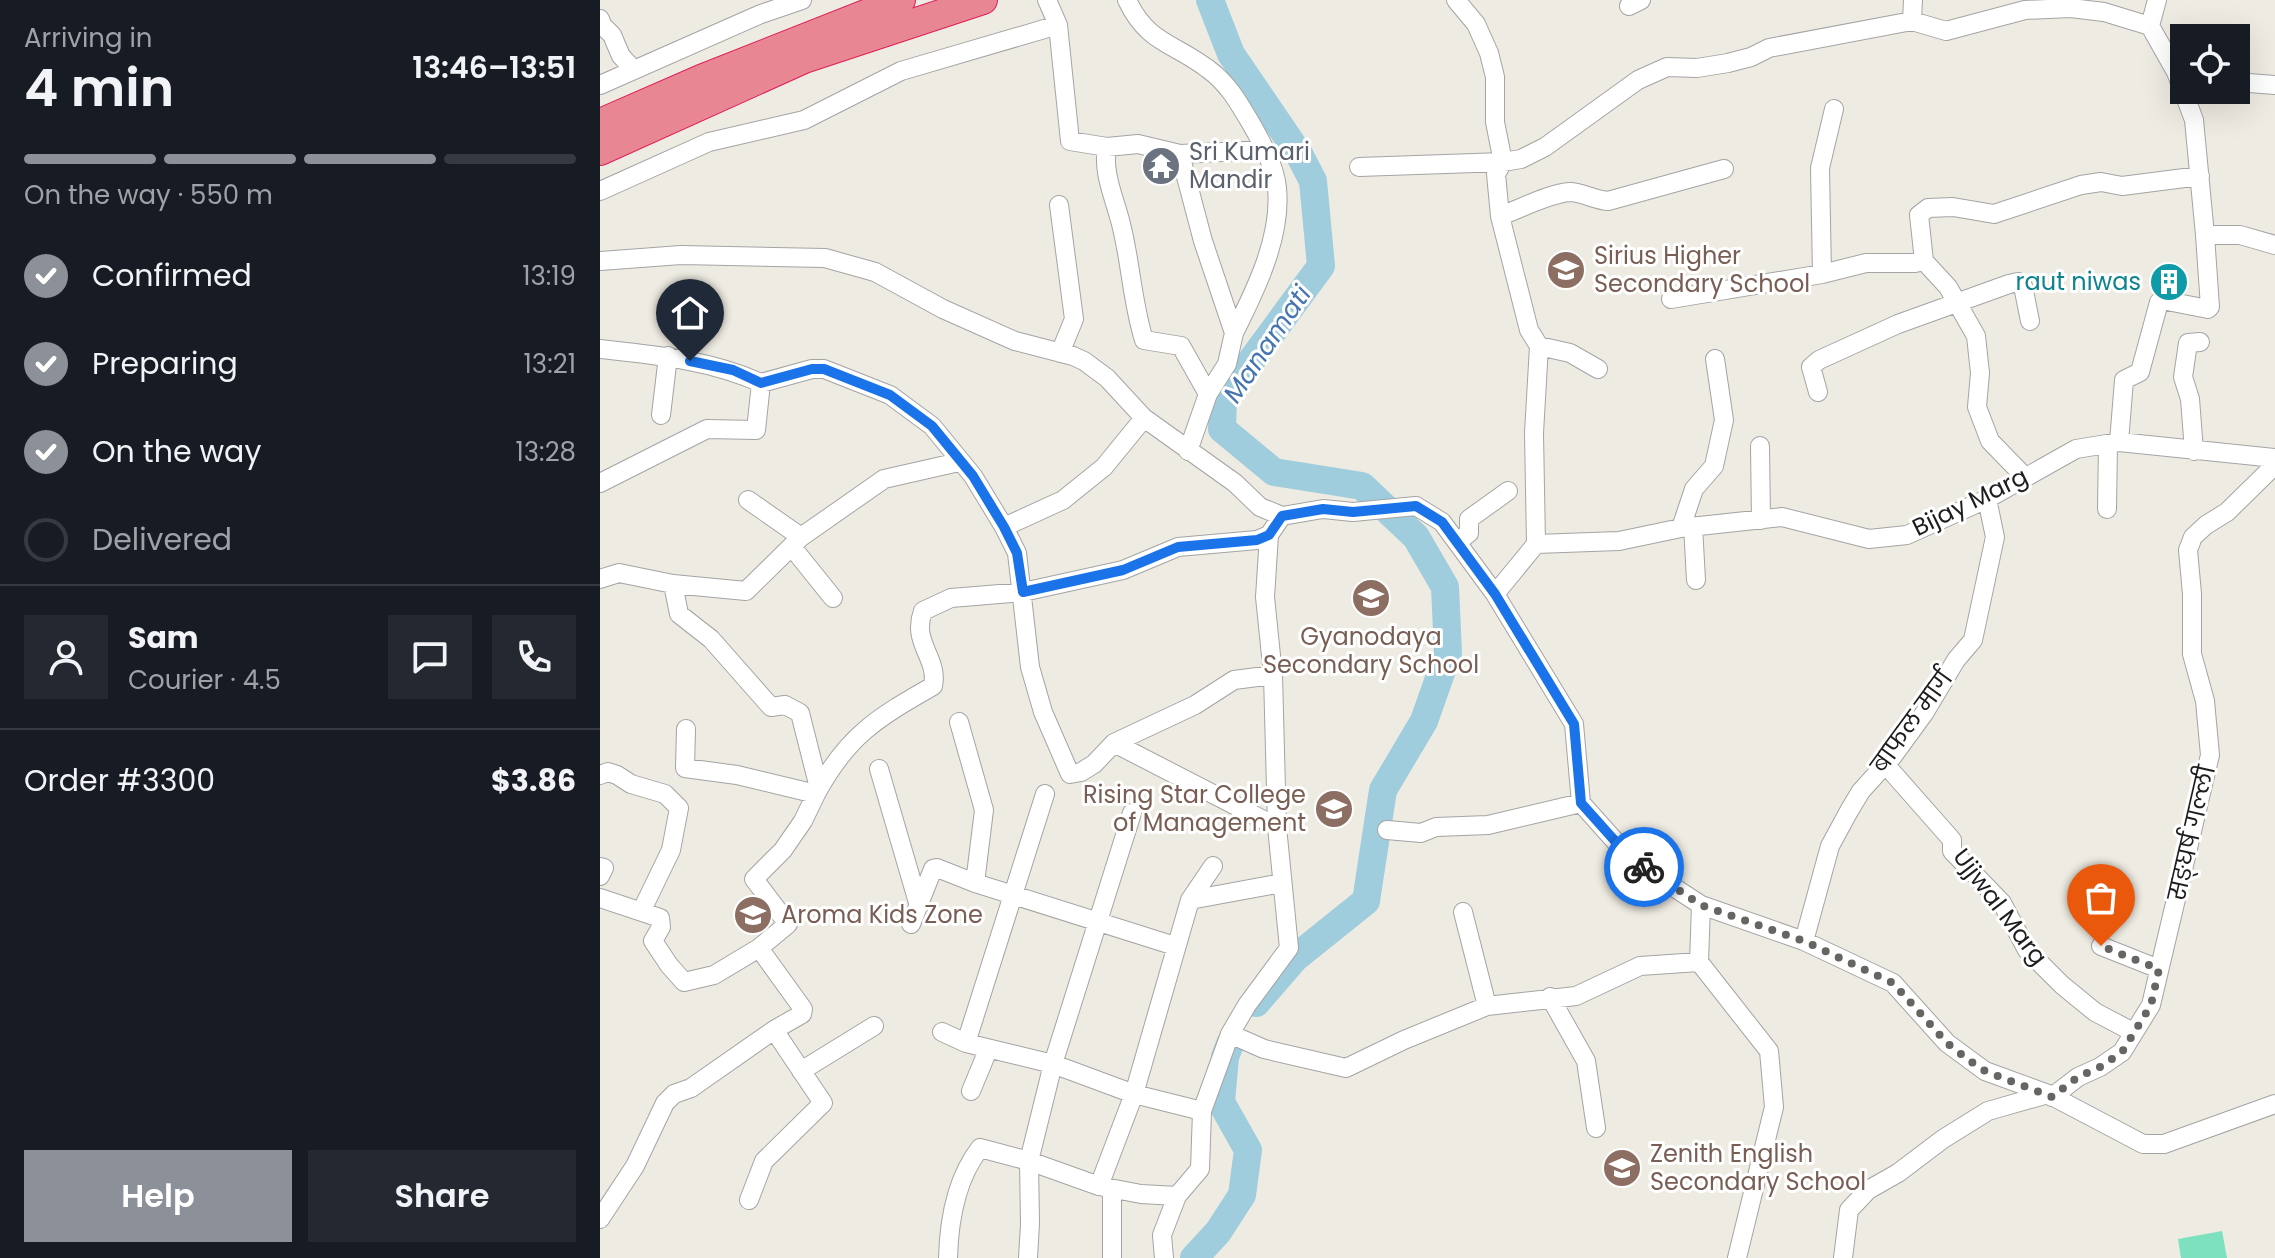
<!DOCTYPE html>
<meta charset="utf-8">
<style>
body{margin:0;font-family:Poppins,"Noto Sans Devanagari",sans-serif;background:#242831;color:#f1f3f6;height:100vh;display:flex;flex-direction:column;font-size:30px;white-space:nowrap}
*{box-sizing:border-box;margin:0}
p{font-size:26px;color:#9ea1a6}
.icon{flex:none;width:44px;height:44px;fill:none;stroke:currentColor;stroke-width:2;stroke-linecap:round;stroke-linejoin:round}
.map{position:relative;flex:1;overflow:hidden}
.side{display:flex;flex-direction:column;background:#171b24;width:600px}
.side>*{flex:none}
.controls{position:absolute;left:1570px;top:24px;display:grid;gap:16px}
.controls a{display:grid;place-items:center;width:80px;height:80px;border-radius:0px;background:#171b24;box-shadow:0 8px 32px #0002;font-size:40px}
.pin{position:absolute;display:grid;place-items:center;width:68px;height:68px;color:#fff;margin:-82px -34px;border-radius:50% 50% 50% 0;rotate:-45deg;box-shadow:0 0 8px #0007}
.pin .icon{rotate:45deg}
.courier{position:absolute;display:grid;place-items:center;width:80px;height:80px;margin:-40px;border:6px solid #1a73e8;border-radius:50%;background:#fff;color:#222;box-shadow:0 2px 10px #0007}
.overview em{font-style:normal;font-weight:600}
.overview div{display:flex;flex-direction:column-reverse}
.overview{display:flex;align-items:center;justify-content:space-between;height:136px;padding:0 24px}
h1{font-size:52px;font-weight:600;line-height:60px}
.bar{display:grid;grid-template-columns:repeat(4,1fr);gap:12px 8px;align-content:center;height:96px;padding:0 24px}
.bar i{height:10px;border-radius:6px;background:#363941}
.bar .selected{background:#8c9099}
.bar p{grid-column:span 4}
.line{display:flex;align-items:center;gap:20px;padding:0 24px;border-top:2px solid #363941}
.line div{flex:1}
.round{display:grid;place-items:center;flex:none;width:84px;height:84px;border-radius:0px;background:#242831}
ol{padding:0 24px;list-style:none}
li{display:flex;align-items:center;gap:24px;height:88px}
li p{margin-inline-start:auto}
li .icon{padding:8px;border-radius:50%;background:#8c9099;color:#fff;stroke-width:4}
li:last-child{color:#9ea1a6}
li i{width:44px;height:44px;border:4px solid #363941;border-radius:50%}
.cta{display:flex;gap:16px;margin-top:auto;padding:16px 24px}
.cta a{flex:1;height:92px;border-radius:0px;background:#8c9099;color:#fff;font-size:32px;font-weight:600;line-height:92px;text-align:center}
.cta a+a{background:#242831;color:#f1f3f6}
main{display:flex;flex:1;min-height:0}
.map>svg:first-child{display:block}
</style>
<main>
<section class="side">
<div class="overview"><div><h1>4 min</h1><p>Arriving in</p></div><em>13:46–13:51</em></div>
<div class="bar"><i class="selected"></i><i class="selected"></i><i class="selected"></i><i></i><p>On the way · 550 m</p></div>
<ol>
<li><svg class="icon" aria-label="check" viewBox="0 0 24 24"><path d="M5 12l5 5 9-10"/></svg>Confirmed<p>13:19</p></li>
<li><svg class="icon" aria-label="check" viewBox="0 0 24 24"><path d="M5 12l5 5 9-10"/></svg>Preparing<p>13:21</p></li>
<li><svg class="icon" aria-label="check" viewBox="0 0 24 24"><path d="M5 12l5 5 9-10"/></svg>On the way<p>13:28</p></li>
<li><i></i>Delivered</li>
</ol>
<div class="line" style="height:144px"><a class="round"><svg class="icon" aria-label="person" viewBox="0 0 24 24"><circle cx="12" cy="8" r="4"/><path d="M4 21q1-7 8-7t8 7"/></svg></a><div><b>Sam</b><p>Courier · 4.5</p></div><a class="round"><svg class="icon" aria-label="chat" viewBox="0 0 24 24"><path d="M4 5h16v11H9l-5 4z"/></svg></a><a class="round"><svg class="icon" aria-label="phone" viewBox="0 0 24 24"><path d="M5 4h4l2 5-3 2q2 4 5 5l2-3 5 2v4C11 20 4 13 5 4z"/></svg></a></div>
<div class="line" style="height:104px"><div>Order #3300</div><b>$3.86</b></div>
<div class="cta"><a>Help</a><a>Share</a></div>
</section>
<div class="map">
<svg width="1675" height="1258" viewBox="0 0 1675 1258">
<rect width="100%" height="100%" fill="#eeebe2"/>
<path fill="#7de1c0" d="M1622,1231L1627,1258H1581L1578,1239Z"/>
<g fill="none" stroke-linecap="round" stroke-linejoin="round">
<path stroke="#a0cdde" stroke-width="28" d="M610,0L631,54L699,154L713,181L721,266L623,399L622,429L674,472L762,486L816,537L845,587L848,653L824,721L783,790L766,901L695,958L656,1003
M594,1258L618,1232L642,1195L648,1150L621,1102L625,1057L630,1044"/>
<g stroke="#a4a4a4" stroke-width="20">
<path id="minor" d="M447,0L458,25L470,141L507,147L538,144L580,154L603,241L634,333L627,364L608,394L588,451
M527,0C547,43 574,43 608,69C629,84 640,105 653,127C663,145 675,167 677,188C682,237 655,291 634,333
M856,0L876,24L889,53L895,77V122L903,162L896,174L900,216L929,330L939,346
M1029,6L1041,0
M0,19L2,25L12,35L21,56L34,70
M1312,21L1313,0
M1550,26L1557,0
M1636,82L1675,85
M0,85L161,14L202,0
M507,147C502,173 515,199 521,224C531,263 532,302 544,340L581,346L608,394
M580,154L666,150
M759,167L903,162L921,159L945,147L1038,80L1067,67L1097,68L1128,63L1151,57L1169,48L1312,21L1346,31L1425,10L1471,8L1504,12L1550,26L1576,72L1594,120L1605,235
M0,191L109,142L204,120L301,71L458,25
M459,205L474,319L460,353
M900,216C920,209 950,193 970,192C982,192 994,200 1008,201L1124,169
M0,261L81,255L225,258L275,272L343,309L415,341L473,356L484,361L507,378L544,418L635,483L660,507L682,516L723,509L753,512L816,506L842,522L895,594L974,724L981,803L1032,860L1101,905L1099,962L1169,1051L1174,1107L1137,1258
M1222,274L1220,168L1234,109
M1071,299L1222,274L1266,263H1315L1324,261
M0,349C55,355 110,360 161,383L212,369H224L290,395L332,426L373,476L404,527L417,553L430,667L443,712L470,774L481,772L494,764L514,743L595,705L634,680L673,675
M1218,392L1211,367L1219,360L1298,324L1409,284L1418,282L1423,286L1430,321
M61,415L68,356
M1519,442L1524,380L1540,372L1559,302L1562,300L1608,309L1610,307L1605,235H1640L1675,245
M1160,446L1161,520
M1594,451L1590,399L1583,377L1588,343L1600,342
M1424,476L1390,441L1377,407L1380,373L1376,336L1348,287L1324,261L1319,215L1328,208L1353,207L1394,214L1481,185L1501,182L1522,186L1600,176
M0,483L107,429L156,430L161,383
M148,500L201,537
M1507,509L1508,444
M1093,526L1096,580
M404,527L463,500L504,467L544,418
M1081,528L1094,489L1114,466L1124,420L1115,359
M857,542L869,533V519L908,491
M936,544L934,433L939,346L970,353L998,369
M192,547L233,598
M0,579L19,573L73,584L146,591L201,537L284,479L359,462
M73,584L79,614L111,639L171,707L185,705L200,713L219,788
M895,594L936,544L1019,541L1081,528L1182,517L1269,539L1307,535L1387,499L1476,449L1519,442L1675,458
M359,722L384,810L375,883
M514,743L677,827
M1285,764L1352,840V851L1402,903L1427,950L1462,985L1495,1012L1533,1032
M279,769L319,906
M0,775L8,772L17,775L31,784L65,794L79,808L71,850L42,910
M216,794C247,736 277,718 333,686C339,658 311,643 323,611L351,598L423,592L523,570L578,547L657,540L669,535
M787,830L821,833L836,827L888,825L981,803
M0,867L4,868L0,876
M0,898L60,918L61,927L53,941L69,965L84,982L114,975L159,948
M590,900L682,883
M1101,905L1204,941L1293,983L1347,1043L1385,1071L1448,1094L1543,1144H1564L1675,1104
M863,912L887,1006
M311,924L333,869L337,868L375,883L575,946
M1204,941L1230,846L1249,811L1261,791L1293,756L1325,712L1356,660L1373,640L1395,537L1387,499
M1501,946L1559,969
M950,997L986,1061L996,1128
M342,1032L366,1043L453,1064L534,1094L602,1111
M630,1034L664,1049L746,1068L804,1040L887,1006L976,996L1040,966L1099,962
M366,1043L445,794
M201,1071L274,1026
M371,1091L388,1050
M1452,1097L1478,1077L1500,1067L1522,1052L1551,1005L1610,755L1605,701L1592,654V594L1588,550L1593,537L1606,525L1627,512L1675,465
M499,1186L534,1094L590,900L613,866
M512,1189V1258
M149,1200L164,1161L223,1103L174,1030
M0,1219L35,1166L65,1103L74,1094L91,1088L174,1030L202,1014L203,1009L159,948L188,924L154,879L183,850L203,821L216,794L137,775L85,768L86,729
M348,1258C349,1220 356,1179 380,1148L429,1161L499,1186L541,1194L577,1196
M428,1258L430,1224L429,1161L453,1064L532,813
M564,1258L562,1235L577,1196L600,1169L602,1111L630,1034L647,1005L689,948L677,827L673,675L665,597L669,535L682,516
M1243,1258L1249,1210L1268,1190L1298,1173L1343,1139L1388,1111L1448,1094"/>
</g>
<g stroke="#dd1e55" stroke-width="30">
<path id="highway" d="M0,123L101,79L301,0
M0,151L204,59L383,0"/>
</g>
<use href="#minor" stroke="#fff" stroke-width="18"/>
<use href="#highway" stroke="#e98693" stroke-width="28"/>
</g>
<g fill="none" stroke-linecap="round" stroke-linejoin="round">
<path stroke="#666562" stroke-width="8" stroke-dasharray="0 14.4" d="M1044,867L1101,905L1204,941L1293,983L1347,1043L1370,1061L1385,1071L1452,1097L1478,1077L1500,1067L1522,1052L1551,1005L1559,969L1501,946"/>
<path stroke="#1a73e8" stroke-width="10" d="M90,361L133,370L161,383L212,369H224L290,395L332,426L373,476L404,527L417,553L423,592L523,570L578,547L657,540L669,535L682,516L723,509L753,512L816,506L842,522L895,594L974,724L981,803L1032,860L1044,867"/>
</g>
<defs>
<g id="temple-disc" transform="scale(2)"><circle r="9.5" fill="#6b7280" stroke="#fff"/><path d="M0-6L5-2H3V0L6.5 2.5H4V6H1.5V3h-3V6H-4V2.5H-6.5L-3 0V-2H-5Z" fill="#fff"/></g>
<g id="school-disc" transform="scale(2)"><circle r="9.5" fill="#8d6e63" stroke="#fff"/><path d="M0-5L7-2L0 1L-7-2ZM-4 1L0 2.5L4 1V4Q0 6-4 4Z" fill="#fff"/></g>
<g id="building-disc" transform="scale(2)"><circle r="9.5" fill="#0f9aa8" stroke="#fff"/><path d="M-4-6H4V6H1V3H-1V6H-4ZM-2.5-4.3h1.7v1.8h-1.7ZM.8-4.3h1.7v1.8H.8ZM-2.5-1h1.7V.8h-1.7ZM.8-1h1.7V.8H.8Z" fill="#fff"/></g>
<g id="university-disc" transform="scale(2)"><circle r="9.5" fill="#8d6e63" stroke="#fff"/><path d="M0-5L7-2L0 1L-7-2ZM-4 1L0 2.5L4 1V4Q0 6-4 4Z" fill="#fff"/></g>
</defs>
<g fill-rule="evenodd">
<use href="#temple-disc" x="561" y="166"/>
<use href="#school-disc" x="966" y="270"/>
<use href="#building-disc" x="1569" y="282"/>
<use href="#school-disc" x="771" y="598"/>
<use href="#university-disc" x="734" y="809"/>
<use href="#school-disc" x="153" y="915"/>
<use href="#school-disc" x="1022" y="1168"/>
</g>
<g text-anchor="middle" stroke-width="6" stroke-linejoin="round" paint-order="stroke">
<g font-size="24" fill="#5b616d" stroke="#fff" text-anchor="start">
<text x="589" y="160">Sri Kumari<tspan x="589" dy="28">Mandir</tspan></text>
</g>
<g font-size="24" fill="#785e54" stroke="#fff" text-anchor="start">
<text x="994" y="264">Sirius Higher<tspan x="994" dy="28">Secondary School</tspan></text>
<text x="771" y="645" text-anchor="middle">Gyanodaya<tspan x="771" dy="28">Secondary School</tspan></text>
<text x="706" y="803" text-anchor="end">Rising Star College<tspan x="706" dy="28">of Management</tspan></text>
<text x="181" y="923">Aroma Kids Zone</text>
<text x="1050" y="1162">Zenith English<tspan x="1050" dy="28">Secondary School</tspan></text>
</g>
<g font-size="24" fill="#0d838f" stroke="#fff" text-anchor="end">
<text x="1541" y="290">raut niwas</text>
</g>
<g font-size="24" fill="#1d1d1d" stroke="#fff">
<text transform="translate(1370 502) rotate(-26)" y="8">Bijay Marg</text>
<text transform="translate(1312 722) rotate(-54)" y="8">बाफल मार्ग</text>
<text transform="translate(1592 833) rotate(-77)" y="8">सङ्घर्ष गल्ली</text>
<text transform="translate(1400 907) rotate(53)" y="8">Ujjwal Marg</text>
</g>
<g font-size="26" font-style="italic" fill="#4675af" stroke="#fff">
<text transform="translate(667 344) rotate(-56)" y="9">Manamati</text>
</g>
</g>
</svg>
<div class="controls">
<a><svg class="icon" aria-label="locate" viewBox="0 0 24 24"><circle cx="12" cy="12" r="6"/><path d="M12 2v4M12 18v4M2 12h4M18 12h4"/></svg></a>
</div>
<div class="pin" style="left:1501px;top:946px;background:#ea580c"><svg class="icon" aria-label="bag" viewBox="0 0 24 24"><path d="M5 8h14l-1 12H6zM9 8a3 3 0 0 1 6 0"/></svg></div>
<div class="pin" style="left:90px;top:361px;background:#1f2937"><svg class="icon" aria-label="home" viewBox="0 0 24 24"><path d="M3 11l9-7 9 7M6 9v11h12V9"/></svg></div>
<div class="courier" style="left:1044px;top:867px"><svg class="icon" aria-label="bike" viewBox="0 0 24 24"><circle cx="6" cy="16" r="4"/><circle cx="18" cy="16" r="4"/><path d="M6 16l4-8h5l3 8M10 8l3 8H6M13 5h3"/></svg></div>
</div>
</main>
